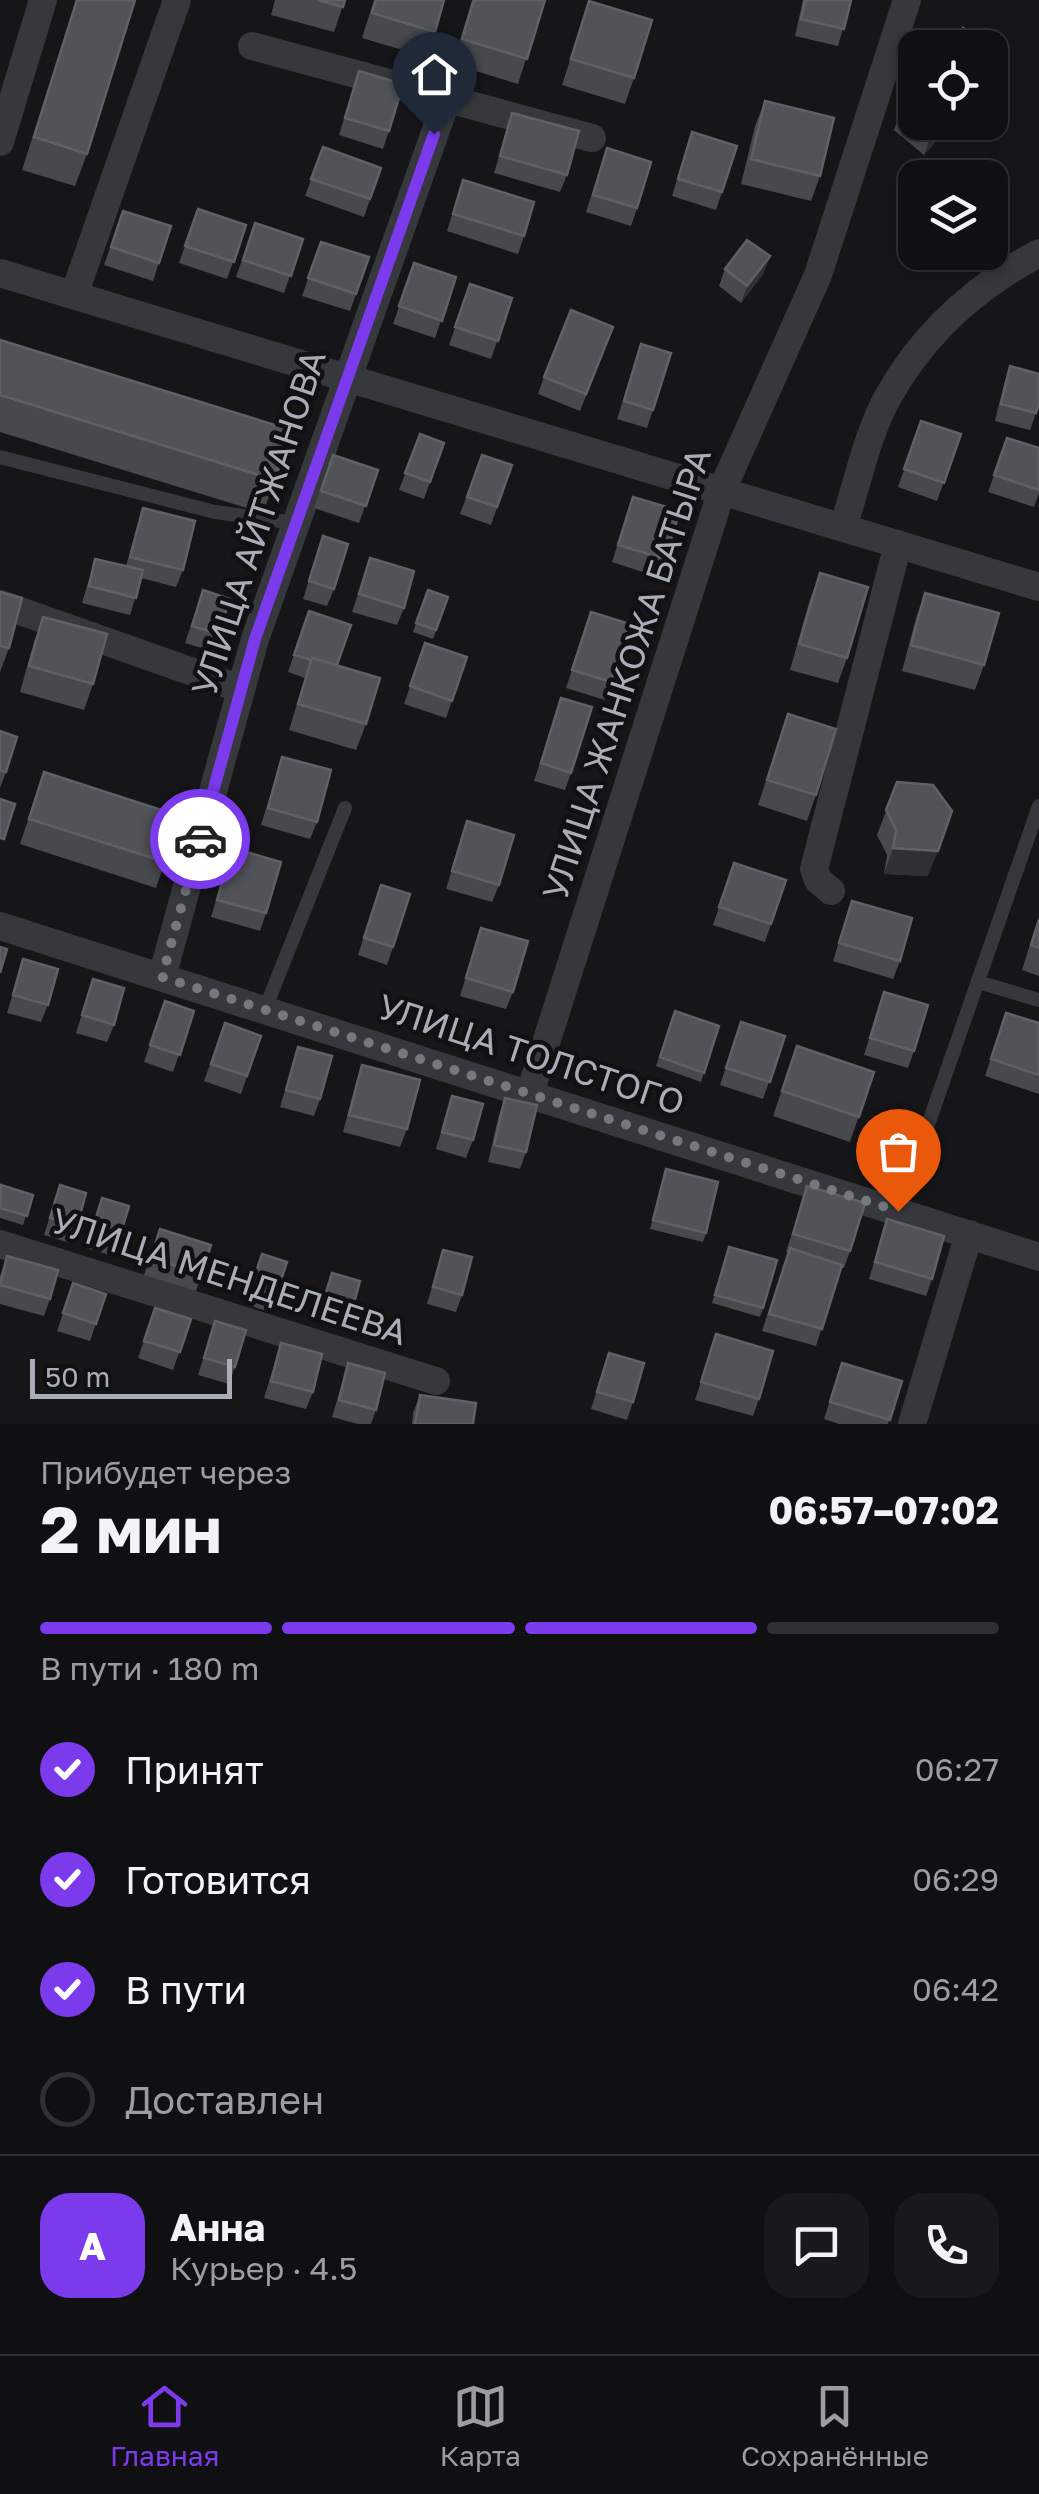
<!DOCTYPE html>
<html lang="ru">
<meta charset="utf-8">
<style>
body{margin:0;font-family:"Golos Text",sans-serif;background:#19191b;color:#f1f3f6;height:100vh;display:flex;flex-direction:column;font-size:38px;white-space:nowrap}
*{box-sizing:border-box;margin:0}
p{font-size:32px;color:#9c9d9f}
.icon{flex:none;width:55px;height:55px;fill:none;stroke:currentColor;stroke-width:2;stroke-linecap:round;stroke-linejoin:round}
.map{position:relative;height:1424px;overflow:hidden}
.drawer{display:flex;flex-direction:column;background:#101012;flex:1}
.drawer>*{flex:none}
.buttons{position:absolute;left:898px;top:30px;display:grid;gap:20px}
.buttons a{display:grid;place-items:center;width:110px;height:110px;border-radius:20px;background:#101012;box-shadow:0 5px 15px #0003,0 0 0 2px #303032;font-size:50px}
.scale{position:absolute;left:30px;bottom:25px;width:202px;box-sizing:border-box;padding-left:10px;border:5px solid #a8adb8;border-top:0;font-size:28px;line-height:35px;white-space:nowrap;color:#a8adb8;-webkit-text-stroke:8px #111113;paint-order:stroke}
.pin{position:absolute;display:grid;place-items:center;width:85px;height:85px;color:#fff;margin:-102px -42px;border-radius:50% 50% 50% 0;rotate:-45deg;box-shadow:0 0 10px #0007}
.pin .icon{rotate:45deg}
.courier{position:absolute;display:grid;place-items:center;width:100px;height:100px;margin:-50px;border:8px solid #7c3aed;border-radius:50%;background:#fff;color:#222;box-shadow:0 2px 12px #0007}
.overview em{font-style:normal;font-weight:700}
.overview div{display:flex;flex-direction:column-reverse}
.overview{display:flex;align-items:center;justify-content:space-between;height:170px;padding:0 40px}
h1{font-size:65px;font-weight:700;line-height:75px}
.bar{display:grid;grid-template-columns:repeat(4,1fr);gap:15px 10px;align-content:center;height:120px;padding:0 40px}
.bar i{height:12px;border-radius:8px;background:#303032}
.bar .selected{background:#7c3aed}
.bar p{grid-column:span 4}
.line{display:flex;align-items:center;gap:25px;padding:0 40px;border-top:2px solid #303032}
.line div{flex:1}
.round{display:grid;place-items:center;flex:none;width:105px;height:105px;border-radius:30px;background:#19191b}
ol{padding:0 40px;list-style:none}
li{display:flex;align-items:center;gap:30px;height:110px}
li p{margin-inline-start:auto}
li .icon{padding:10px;border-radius:50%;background:#7c3aed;color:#fff;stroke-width:4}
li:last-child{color:#9c9d9f}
li i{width:55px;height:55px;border:5px solid #303032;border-radius:50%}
.tab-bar{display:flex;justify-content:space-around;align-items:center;height:140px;border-top:2px solid #303032;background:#101012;font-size:28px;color:#9c9d9f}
.tab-bar a{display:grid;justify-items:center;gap:5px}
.tab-bar .selected{color:#7c3aed}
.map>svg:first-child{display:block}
</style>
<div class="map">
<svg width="1039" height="1424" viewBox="0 0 1039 1424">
<rect width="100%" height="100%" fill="#161618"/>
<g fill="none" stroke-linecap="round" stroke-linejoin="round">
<path stroke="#37383d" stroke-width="14" d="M0,457L215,512L295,523
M978,982L1039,1000
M265,1009L345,808
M898,1211L1039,806"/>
<path stroke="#37383d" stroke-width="28" d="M252,46L592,138
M0,142L43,0
M0,273L1039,587
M74,295L177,0
M843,527C857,486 867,433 889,395C924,333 977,286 1039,253
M0,604L241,689
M831,891L818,880L814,869L898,544
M0,926L1039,1257
M162,977L255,639L447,99
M530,1093L722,490L818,275L907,0
M0,1244L436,1381
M912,1424L969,1234"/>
</g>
<path fill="#47494d" d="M76,0H135L87,154L75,186L22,170Z
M275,0H345L334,32L271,15Z
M374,0H444L426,57L362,38Z
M472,0H545L518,84L453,64Z
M803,0H851L838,46L795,36Z
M589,1L634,78L625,104L562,85Z
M359,71L389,131L383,149L339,135Z
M765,101L820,176L811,201L741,184L755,126Z
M900,112L915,122H946L942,134L924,155L894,130Z
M512,113L567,175L560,192L494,173Z
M692,132L722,192L716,210L672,196Z
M323,147L381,168L364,217L305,196Z
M607,148L637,208L631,226L586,212Z
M463,180L524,236L518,254L447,231Z
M198,209L246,225L227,279L179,263Z
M123,211L171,226L153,281L104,265Z
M255,223L303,239L284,293L236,277Z
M321,242L369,257L350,311L302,296Z
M770,256L763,274L741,303L719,286L725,269Z
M414,263L456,277L435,338L393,324Z
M470,284L512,298L491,359L449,345Z
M613,327L580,411L538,394L544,377Z
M0,340L275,480L263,513L0,432Z
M641,344L653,410L647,428L617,419Z
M1010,366L1036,413L1030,430L995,421L1004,384Z
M921,421L961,434L937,501L898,487Z
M420,434L444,443L424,499L399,490Z
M1007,438L1039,448V493L1034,507L988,492Z
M333,455L378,470L359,523L314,508Z
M482,455L512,465L491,525L460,514Z
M633,497L665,559L658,577L612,562Z
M143,508L183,570L176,587L141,578L130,615L82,603L95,559L126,566Z
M323,536L334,589L327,606L303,599Z
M370,558L404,608L397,625L352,612Z
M820,573L847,658L838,683L790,670L810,599Z
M203,590L230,599L212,651L185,643Z
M428,590L448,597L433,639L413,632Z
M0,592L9,648L0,672Z
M925,593L984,665L975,690L902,671L916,618Z
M309,611L366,724L356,750L289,730L305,678L288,672Z
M591,612L611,682L605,700L566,688Z
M43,617L93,684L84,710L20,692L34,642Z
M425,643L467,657L446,718L404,704Z
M561,698L571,773L565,790L534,781Z
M788,714L816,795L807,821L758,805Z
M0,731L6,772L0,788Z
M282,757L317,822L310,839L261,825Z
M44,772L165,862L156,888L20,844Z
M897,782L928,876L884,874L887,855L877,835Z
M467,821L499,885L492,902L446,889Z
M232,848L266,913L260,931L211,917Z
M734,863L786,880L765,942L713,925Z
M852,901L900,961L893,979L833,961Z
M375,902L393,947L387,965L358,955Z
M1039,916V976L1022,970Z
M481,928L513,992L506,1009L460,996Z
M23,959L48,1005L41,1022L7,1013Z
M93,979L114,1025L107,1042L76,1033Z
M884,992L914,1051L908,1068L864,1055Z
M165,1001L194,1011L173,1072L144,1062Z
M675,1011L719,1026L701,1082L656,1066Z
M1006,1013L1039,1023V1094L985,1076Z
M741,1022L785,1036L763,1099L720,1085Z
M225,1023L261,1036L241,1094L204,1081Z
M797,1046L874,1072L850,1142L773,1116Z
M298,1047L320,1099L314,1116L280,1107Z
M362,1065L407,1129L400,1147L343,1132L356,1082Z
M452,1096L473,1140L466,1158L436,1149Z
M505,1098L526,1152L520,1169L488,1162L499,1115Z
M666,1169L706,1233L703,1242L650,1229Z
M60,1185L77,1226L70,1243L44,1235Z
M807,1186L850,1251L844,1268H841L816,1346L762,1331L788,1252H786Z
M0,1187L33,1195L23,1225L0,1218Z
M102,1198L119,1239L113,1256L86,1248Z
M887,1219L932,1279L926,1296L869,1279Z
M160,1229L202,1274L196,1291L144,1275Z
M443,1250L462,1295L456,1312L427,1304Z
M262,1254L287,1262L270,1312L245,1304Z
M7,1256L50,1299L44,1316L0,1304V1276Z
M726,1256L763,1308L760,1317L712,1303Z
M332,1273L352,1310L346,1327L317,1320Z
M73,1283L106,1294L90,1341L57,1331Z
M155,1308L191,1319L173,1370L138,1358Z
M215,1321L235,1367L229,1384L198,1375Z
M716,1334L759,1399L753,1416L695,1400Z
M281,1343L313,1392L306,1409L264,1398Z
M609,1353L633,1402L627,1420L591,1409Z
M348,1363L376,1410L371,1424H358L332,1417Z
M842,1363L902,1381L888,1424H839L824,1419Z
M420,1395L473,1424H412L413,1413Z"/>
<path fill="#2f3033" d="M943,122H946L942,134L924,155L930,138Z
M770,256L763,274L741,303L747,286Z
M893,848L938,851L928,876L884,874Z"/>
<path fill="#525359" stroke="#5f6168" stroke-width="2.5" d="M77,0H135L87,154L34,137Z
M318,0H345L343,7Z
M376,0H444L435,32L372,13Z
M474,0H545L527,59L462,39Z
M805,0H851L844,29L801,19Z
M589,1L652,20L634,78L571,59Z
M963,28L995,49L990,56V48H950Z
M359,71L403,84L389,131L345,118Z
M915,94V122H943L930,138L900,112Z
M765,101L834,118L820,176L751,159Z
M512,113L579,131L567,175L500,156Z
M692,132L737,146L722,192L678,179Z
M323,147L381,168L370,199L311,179Z
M607,148L651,162L637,208L593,195Z
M463,180L534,202L524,236L453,214Z
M198,209L246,225L234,262L185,246Z
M123,211L171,226L159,263L111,247Z
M255,223L303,239L291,276L243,260Z
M747,240L770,256L747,286L725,269Z
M321,242L369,257L356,294L308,278Z
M414,263L456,277L442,321L399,306Z
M470,284L512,298L498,341L455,327Z
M571,310L613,327L586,394L544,377Z
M0,340L291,430L275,480L0,395Z
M641,344L671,353L653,410L624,401Z
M1010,366L1039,374V403L1036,413L1001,404Z
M921,421L961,434L944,483L904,469Z
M420,434L444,443L430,482L405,473Z
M1007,438L1039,448V490L994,475Z
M333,455L378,470L366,506L321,491Z
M482,455L512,465L497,507L467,497Z
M633,497L680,511L665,559L618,545Z
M143,508L195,521L183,570L130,557Z
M323,536L348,544L334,589L309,581Z
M370,558L414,571L404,608L359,594Z
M95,559L143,570L136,598L89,586Z
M820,573L868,587L847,658L799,644Z
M203,590L230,599L218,634L192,626Z
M428,590L448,597L436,630L416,623Z
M0,592L22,598L9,648L0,646Z
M925,593L999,613L984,665L911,645Z
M309,611L351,625L337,665L312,658L311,660L294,655Z
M591,612L630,624L611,682L572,670Z
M43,617L107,634L93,684L29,666Z
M425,643L467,657L452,701L410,686Z
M312,658L380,678L366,724L298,704Z
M561,698L592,707L571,773L541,763Z
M788,714L836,729L816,795L767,780Z
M0,731L17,737L6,772L0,770Z
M282,757L331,770L317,822L268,808Z
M44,772L180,816L165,862L29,819Z
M897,782L933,785L952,811L938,851L893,848L896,830L886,810Z
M0,799L15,804L4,839L0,838Z
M467,821L514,835L499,885L452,871Z
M232,848L281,862L266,913L217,900Z
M734,863L786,880L771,924L719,907Z
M381,885L410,894L393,947L364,938Z
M852,901L912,918L900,961L839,943Z
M1039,920V948L1031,945Z
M481,928L528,941L513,992L466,978Z
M0,947L7,949L0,973Z
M23,959L58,969L48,1005L13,995Z
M93,979L124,988L114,1025L82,1015Z
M884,992L928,1005L914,1051L870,1038Z
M165,1001L194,1011L180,1055L150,1045Z
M675,1011L719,1026L704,1073L660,1057Z
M1006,1013L1039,1023V1075L991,1059Z
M741,1022L785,1036L770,1082L726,1068Z
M225,1023L261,1036L247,1076L211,1064Z
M797,1046L874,1072L859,1117L782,1091Z
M298,1047L332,1056L320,1099L286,1090Z
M362,1065L420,1080L407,1129L349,1115Z
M452,1096L483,1104L473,1140L442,1132Z
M505,1098L537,1105L526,1152L494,1145Z
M666,1169L718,1182L706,1233L653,1220Z
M1,1185L33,1195L27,1216L0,1208Z
M60,1185L86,1193L77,1226L50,1218Z
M807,1186L865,1203L850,1251L793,1234Z
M102,1198L129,1206L119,1239L92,1231Z
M887,1219L944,1236L932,1279L875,1262Z
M160,1229L211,1245L202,1274L151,1258Z
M729,1247L777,1260L763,1308L715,1295Z
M790,1248L842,1265L822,1329L769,1314Z
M443,1250L472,1257L462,1295L433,1287Z
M262,1254L287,1262L276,1295L251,1287Z
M7,1256L58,1270L50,1299L0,1285Z
M332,1273L360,1281L352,1310L323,1302Z
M73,1283L106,1294L96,1324L63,1313Z
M155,1308L191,1319L180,1352L144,1341Z
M215,1321L246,1330L235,1367L204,1358Z
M716,1334L773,1351L759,1399L701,1382Z
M281,1343L322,1354L313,1392L271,1381Z
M609,1353L644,1363L633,1402L597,1392Z
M348,1363L385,1373L376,1410L339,1400Z
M842,1363L902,1381L890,1420L830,1402Z
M420,1395L476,1403L473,1424H415Z"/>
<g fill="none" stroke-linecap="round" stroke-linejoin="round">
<path stroke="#757880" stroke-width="10" stroke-dasharray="0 18" d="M200,839L162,977L898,1211"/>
<path stroke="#7c3aed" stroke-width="12" d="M200,839L255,639L434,134"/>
</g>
<g text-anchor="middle" stroke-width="9" stroke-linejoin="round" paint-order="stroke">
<g font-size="35" fill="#a8adb8" stroke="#111113">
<text transform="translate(259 523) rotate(-72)" y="12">УЛИЦА АЙТЖАНОВА</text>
<text transform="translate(627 674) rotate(-72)" y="12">УЛИЦА ЖАНКОЖА БАТЫРА</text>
<text transform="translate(531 1055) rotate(18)" y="12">УЛИЦА ТОЛСТОГО</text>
<text transform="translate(229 1277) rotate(18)" y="12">УЛИЦА МЕНДЕЛЕЕВА</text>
</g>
</g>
</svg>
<div class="buttons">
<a><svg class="icon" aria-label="locate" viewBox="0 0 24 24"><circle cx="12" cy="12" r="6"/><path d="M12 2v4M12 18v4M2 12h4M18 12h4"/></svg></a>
<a><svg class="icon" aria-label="layers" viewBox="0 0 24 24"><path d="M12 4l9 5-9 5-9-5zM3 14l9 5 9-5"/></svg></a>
</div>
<div class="scale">50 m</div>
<div class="pin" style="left:898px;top:1211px;background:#ea580c"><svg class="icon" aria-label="bag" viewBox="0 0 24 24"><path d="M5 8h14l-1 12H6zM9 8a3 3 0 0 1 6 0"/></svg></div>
<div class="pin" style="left:434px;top:134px;background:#1f2937"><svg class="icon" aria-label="home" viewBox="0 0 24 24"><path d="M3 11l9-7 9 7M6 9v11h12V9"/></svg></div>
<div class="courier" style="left:200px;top:839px"><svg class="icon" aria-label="car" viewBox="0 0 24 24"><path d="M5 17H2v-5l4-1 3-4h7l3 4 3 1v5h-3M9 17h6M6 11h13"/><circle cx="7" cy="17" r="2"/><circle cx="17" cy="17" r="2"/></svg></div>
</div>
<section class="drawer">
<div class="overview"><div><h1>2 мин</h1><p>Прибудет через</p></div><em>06:57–07:02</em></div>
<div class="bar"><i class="selected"></i><i class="selected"></i><i class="selected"></i><i></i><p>В пути · 180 m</p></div>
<ol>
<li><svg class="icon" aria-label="check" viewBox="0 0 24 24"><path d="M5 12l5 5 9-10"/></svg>Принят<p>06:27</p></li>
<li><svg class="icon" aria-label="check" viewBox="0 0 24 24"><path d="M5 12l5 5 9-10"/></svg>Готовится<p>06:29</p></li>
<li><svg class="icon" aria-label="check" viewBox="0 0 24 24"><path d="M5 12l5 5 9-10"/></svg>В пути<p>06:42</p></li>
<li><i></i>Доставлен</li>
</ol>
<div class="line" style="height:180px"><b class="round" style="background:#7c3aed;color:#fff">А</b><div><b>Анна</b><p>Курьер · 4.5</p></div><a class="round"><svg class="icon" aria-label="chat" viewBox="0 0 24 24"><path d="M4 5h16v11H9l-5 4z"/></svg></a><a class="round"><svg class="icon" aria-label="phone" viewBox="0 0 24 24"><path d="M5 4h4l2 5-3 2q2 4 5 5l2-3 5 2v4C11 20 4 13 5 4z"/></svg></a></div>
</section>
<nav class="tab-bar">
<a class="selected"><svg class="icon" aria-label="home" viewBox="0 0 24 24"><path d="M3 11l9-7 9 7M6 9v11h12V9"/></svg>Главная</a>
<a><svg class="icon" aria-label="map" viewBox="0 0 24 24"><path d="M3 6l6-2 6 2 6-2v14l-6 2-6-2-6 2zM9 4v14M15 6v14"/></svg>Карта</a>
<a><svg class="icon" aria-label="saved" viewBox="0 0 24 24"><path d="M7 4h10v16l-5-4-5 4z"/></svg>Сохранённые</a>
</nav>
